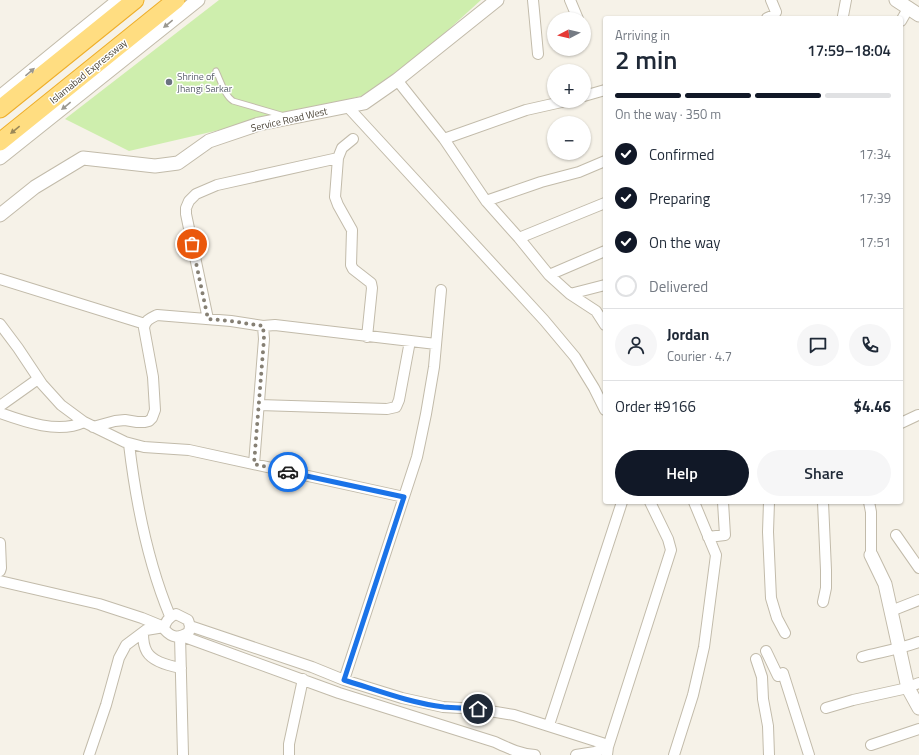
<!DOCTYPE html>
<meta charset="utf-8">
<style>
body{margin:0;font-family:"Titillium Web",sans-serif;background:#f6f6f7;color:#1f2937;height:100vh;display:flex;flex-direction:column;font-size:15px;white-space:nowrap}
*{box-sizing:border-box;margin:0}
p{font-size:13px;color:#747a83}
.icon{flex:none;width:22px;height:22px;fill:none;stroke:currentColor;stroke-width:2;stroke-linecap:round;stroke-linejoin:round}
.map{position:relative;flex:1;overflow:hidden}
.details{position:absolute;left:603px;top:16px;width:300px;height:488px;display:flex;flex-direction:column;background:#fff;border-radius:4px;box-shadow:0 1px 3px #0004}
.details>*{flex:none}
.needle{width:26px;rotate:263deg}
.controls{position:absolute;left:547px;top:12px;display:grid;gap:8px}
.controls a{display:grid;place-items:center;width:44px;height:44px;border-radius:50%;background:#fff;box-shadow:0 1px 3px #0004;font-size:20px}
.pin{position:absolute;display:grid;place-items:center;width:34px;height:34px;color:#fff;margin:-17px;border:2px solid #fff;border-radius:50%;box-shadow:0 1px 4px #0007}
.courier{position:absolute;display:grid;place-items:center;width:40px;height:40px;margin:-20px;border:3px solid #1a73e8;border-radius:50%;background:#fff;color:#222;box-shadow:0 1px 5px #0007}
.head em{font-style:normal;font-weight:600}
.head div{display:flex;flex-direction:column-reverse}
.head{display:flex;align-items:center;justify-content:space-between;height:68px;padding:0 12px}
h1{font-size:26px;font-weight:600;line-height:30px}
.bar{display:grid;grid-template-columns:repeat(4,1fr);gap:6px 4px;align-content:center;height:48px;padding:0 12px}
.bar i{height:5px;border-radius:3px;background:#e0e1e3}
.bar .on{background:#111827}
.bar p{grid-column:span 4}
.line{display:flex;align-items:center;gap:10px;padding:0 12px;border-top:1px solid #e0e1e3}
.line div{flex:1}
.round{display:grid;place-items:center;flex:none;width:42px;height:42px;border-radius:21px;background:#f6f6f7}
ol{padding:0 12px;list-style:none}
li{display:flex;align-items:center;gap:12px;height:44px}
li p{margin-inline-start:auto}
li .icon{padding:4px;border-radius:50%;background:#111827;color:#fff;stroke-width:4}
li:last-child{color:#747a83}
li i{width:22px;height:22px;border:2px solid #e0e1e3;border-radius:50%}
.button{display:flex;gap:8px;margin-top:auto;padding:8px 12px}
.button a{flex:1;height:46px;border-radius:24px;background:#111827;color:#fff;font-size:16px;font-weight:600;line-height:46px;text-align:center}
.button a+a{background:#f6f6f7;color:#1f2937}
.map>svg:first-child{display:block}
</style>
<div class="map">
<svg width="919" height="755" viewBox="0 0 919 755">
<rect width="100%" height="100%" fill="#f6f2e8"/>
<path fill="#ceeead" d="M219,0H481L381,91L306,110L129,151L65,119Z"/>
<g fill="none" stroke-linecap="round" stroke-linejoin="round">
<g stroke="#c2bbaa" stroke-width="7">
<path id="service" d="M216,71C221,81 224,95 233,101L281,115"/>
</g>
<g stroke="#c2bbaa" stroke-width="12">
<path id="minor" d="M533,0L538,54
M570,0L578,19
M843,16L846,0
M767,18L774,15L776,12L771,0
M901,21L909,7
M397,80L444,139L486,201L519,238L549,275L570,294L596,311L605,325
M584,96L605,90
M347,106L544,320L575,357L594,388L605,410
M353,139L342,148L338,158L335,197L338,205L352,230L351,265L353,269L371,283L372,288L367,337
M444,139L526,110L566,101
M486,201L541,182L579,172L605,161
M519,238L605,203
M549,275L605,251
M0,279L145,324
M570,294L605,285
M208,319L186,214V208L189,201L196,194L217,185L338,158
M0,324L18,348L42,384L61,405L84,422L125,442L144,447L189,450L404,497
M263,326L275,325L436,344
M259,405L387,409L396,407L399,400L410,341
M0,406L38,379
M0,413C25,422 59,434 84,422
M901,423L918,415
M93,427L115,421L125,420L137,422H145L149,421L152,418L155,410L153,377L144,328C145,320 151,318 157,315L231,321L263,326L264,339L254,464
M129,444C136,503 147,561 170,616
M769,502L768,532L771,598L777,618L785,633
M869,502L871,512V555
M896,535L919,568
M708,537L725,535L723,502
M0,543L1,568L0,571
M0,581L99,604L142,618L164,627
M823,602L826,588V570L823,502
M891,611L919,600
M176,614L188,620L190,626L189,632C178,639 172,638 164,629C165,621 169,617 176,614Z
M190,626L312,667L344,680L402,698L443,707L478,709L514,715L602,743L608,747
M143,633C143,639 144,647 147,652C153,662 170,666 181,668
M180,636L183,755
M182,636L339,693L495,742C508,748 520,754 535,755
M766,651L778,676L783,673L809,755
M862,657C881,652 900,649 919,642
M756,659L762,677L763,699L768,726L769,755
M344,680L417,457L426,414L434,367L441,290
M826,708L853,700L903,689L919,683
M549,725L622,502
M871,745L919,729
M89,755L106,705L119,658L126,645L146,630L164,627
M289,755V744L303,679
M576,755L595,752L608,747
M607,755L608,747L671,550L668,539L650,502
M674,755L693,695L704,647L716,555L694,502"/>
</g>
<g stroke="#c2bbaa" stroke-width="15">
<path id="tertiary" d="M896,0L919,15
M0,97L77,34L119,0
M0,158L198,0
M0,215L35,187L83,158L155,166L178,163L209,141L259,124L364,103L397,80L497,0
M871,555L885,584L908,688L919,708"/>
</g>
<g stroke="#eeae2a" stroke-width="19">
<path id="trunk" d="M0,109L135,0
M0,142L176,0"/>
</g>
<use href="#service" stroke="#fff" stroke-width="5"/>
<use href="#minor" stroke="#fff" stroke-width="10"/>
<use href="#tertiary" stroke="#fff" stroke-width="13"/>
<use href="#trunk" stroke="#ffdd81" stroke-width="17"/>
</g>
<defs><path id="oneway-solid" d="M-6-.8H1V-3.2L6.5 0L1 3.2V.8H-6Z"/></defs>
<g fill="#9b9890">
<use href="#oneway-solid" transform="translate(168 24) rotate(141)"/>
<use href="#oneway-solid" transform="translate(30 72) rotate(-40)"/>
<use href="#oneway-solid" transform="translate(66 106) rotate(141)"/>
</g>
<use fill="#9b8858" href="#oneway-solid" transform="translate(15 130) rotate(141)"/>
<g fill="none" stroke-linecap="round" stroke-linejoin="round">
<path stroke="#868074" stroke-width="4" stroke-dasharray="0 7.2" d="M192,244L208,319L231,321L263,326L264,339L254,464L288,472"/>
<path stroke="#1a73e8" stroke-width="5" d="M288,472L404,497L344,680C377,690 410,703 444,707C455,708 467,708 478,709"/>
</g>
<circle fill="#6b7280" stroke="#fff" stroke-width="1.5" cx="169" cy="82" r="4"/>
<g text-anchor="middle" stroke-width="3" stroke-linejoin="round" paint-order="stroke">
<g font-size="10" fill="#4a4336" stroke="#fff">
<text transform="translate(88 71) rotate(-39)" y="4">Islamabad Expressway</text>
<text transform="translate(289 119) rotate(-13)" y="4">Service Road West</text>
</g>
<g font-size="10" fill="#5b616d" stroke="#fff" text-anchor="start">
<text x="177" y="80">Shrine of<tspan x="177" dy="12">Jhangi Sarkar</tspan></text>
</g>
</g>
</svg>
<div class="controls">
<a><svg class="needle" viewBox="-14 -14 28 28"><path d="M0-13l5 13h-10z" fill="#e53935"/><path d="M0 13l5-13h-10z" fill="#747a83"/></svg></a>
<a>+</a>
<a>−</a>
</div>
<div class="pin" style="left:192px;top:244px;background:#ea580c"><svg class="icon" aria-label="bag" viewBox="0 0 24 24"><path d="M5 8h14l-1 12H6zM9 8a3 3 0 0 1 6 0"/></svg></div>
<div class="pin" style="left:478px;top:709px;background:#1f2937"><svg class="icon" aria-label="home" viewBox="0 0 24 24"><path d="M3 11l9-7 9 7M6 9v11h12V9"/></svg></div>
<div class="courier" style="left:288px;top:472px"><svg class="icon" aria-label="car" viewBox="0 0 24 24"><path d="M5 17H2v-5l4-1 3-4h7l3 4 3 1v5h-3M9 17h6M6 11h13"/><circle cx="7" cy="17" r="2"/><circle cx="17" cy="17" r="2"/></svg></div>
<section class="details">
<div class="head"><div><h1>2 min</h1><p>Arriving in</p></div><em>17:59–18:04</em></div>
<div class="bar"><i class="on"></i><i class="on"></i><i class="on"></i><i></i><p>On the way · 350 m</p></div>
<ol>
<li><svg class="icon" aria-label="check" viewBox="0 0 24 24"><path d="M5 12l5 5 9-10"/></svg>Confirmed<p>17:34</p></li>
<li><svg class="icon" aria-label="check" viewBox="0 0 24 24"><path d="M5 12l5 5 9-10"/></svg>Preparing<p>17:39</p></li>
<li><svg class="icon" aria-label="check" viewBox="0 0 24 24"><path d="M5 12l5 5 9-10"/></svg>On the way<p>17:51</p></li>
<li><i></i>Delivered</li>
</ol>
<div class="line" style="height:72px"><a class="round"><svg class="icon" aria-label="person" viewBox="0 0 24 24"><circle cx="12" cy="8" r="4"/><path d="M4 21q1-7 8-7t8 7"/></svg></a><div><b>Jordan</b><p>Courier · 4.7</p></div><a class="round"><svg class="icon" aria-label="chat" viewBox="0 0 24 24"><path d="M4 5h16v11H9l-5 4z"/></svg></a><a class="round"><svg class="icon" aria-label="phone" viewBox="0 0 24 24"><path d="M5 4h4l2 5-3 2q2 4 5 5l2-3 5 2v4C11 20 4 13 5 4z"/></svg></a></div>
<div class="line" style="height:52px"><div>Order #9166</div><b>$4.46</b></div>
<div class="button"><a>Help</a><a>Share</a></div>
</section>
</div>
